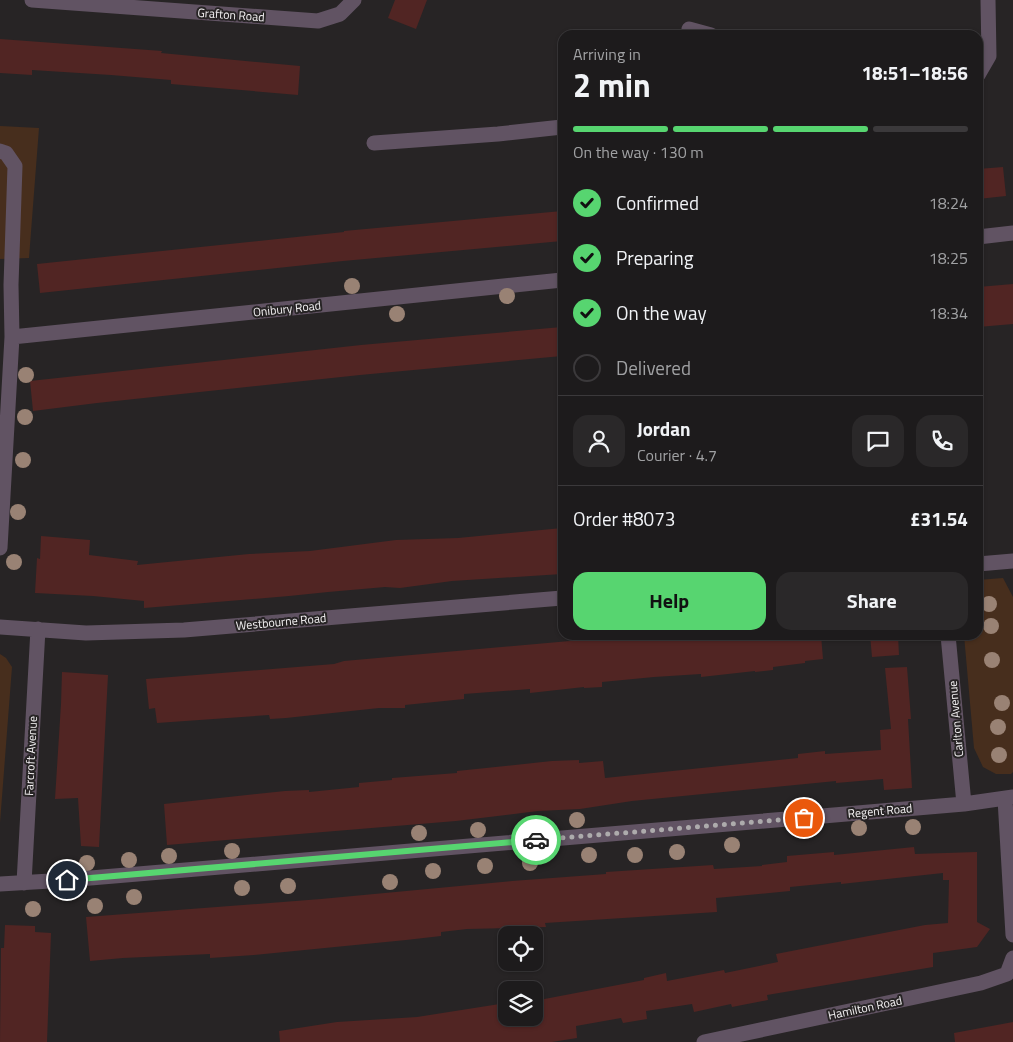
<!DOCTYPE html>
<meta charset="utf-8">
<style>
body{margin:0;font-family:"Titillium Web",sans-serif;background:#2a2829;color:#f1f3f6;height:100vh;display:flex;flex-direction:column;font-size:19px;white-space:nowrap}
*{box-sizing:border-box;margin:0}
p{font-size:16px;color:#a0a1a3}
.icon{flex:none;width:28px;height:28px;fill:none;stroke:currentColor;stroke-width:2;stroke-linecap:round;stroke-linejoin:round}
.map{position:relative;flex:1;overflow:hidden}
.sheet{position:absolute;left:558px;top:30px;width:425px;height:610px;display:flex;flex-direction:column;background:#1d1b1c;border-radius:15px;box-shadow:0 1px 4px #0004,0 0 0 1px #3b393b}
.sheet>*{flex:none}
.tools{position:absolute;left:498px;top:926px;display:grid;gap:10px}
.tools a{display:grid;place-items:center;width:45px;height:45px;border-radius:10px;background:#1d1b1c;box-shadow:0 1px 4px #0004,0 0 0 1px #3b393b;font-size:25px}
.pin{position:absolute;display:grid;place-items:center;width:42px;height:42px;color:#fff;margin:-21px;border:2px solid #fff;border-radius:50%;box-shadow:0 1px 5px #0007}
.courier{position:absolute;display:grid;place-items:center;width:50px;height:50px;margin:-25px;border:4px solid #57d570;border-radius:50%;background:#fff;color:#222;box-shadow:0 1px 6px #0007}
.head em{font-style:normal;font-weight:700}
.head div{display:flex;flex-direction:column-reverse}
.head{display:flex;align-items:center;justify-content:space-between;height:85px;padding:0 15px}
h1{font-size:32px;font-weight:700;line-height:38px}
.bar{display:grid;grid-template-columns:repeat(4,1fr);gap:8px 5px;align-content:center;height:60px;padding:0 15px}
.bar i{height:6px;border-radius:4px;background:#3b393b}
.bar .selected{background:#57d570}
.bar p{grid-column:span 4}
.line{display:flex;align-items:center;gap:12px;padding:0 15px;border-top:1px solid #3b393b}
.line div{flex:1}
.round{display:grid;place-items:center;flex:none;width:52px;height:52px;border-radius:15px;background:#2a2829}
ol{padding:0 15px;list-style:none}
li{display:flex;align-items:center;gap:15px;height:55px}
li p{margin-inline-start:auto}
li .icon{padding:5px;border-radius:50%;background:#57d570;color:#111;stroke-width:4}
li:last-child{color:#a0a1a3}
li i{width:28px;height:28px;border:2px solid #3b393b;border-radius:50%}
.primary-button{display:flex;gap:10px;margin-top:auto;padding:10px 15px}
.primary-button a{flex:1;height:58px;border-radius:15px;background:#57d570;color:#111;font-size:20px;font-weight:700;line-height:58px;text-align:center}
.primary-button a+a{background:#2a2829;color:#f1f3f6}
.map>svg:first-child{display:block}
</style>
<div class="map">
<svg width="1013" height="1042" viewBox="0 0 1013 1042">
<rect width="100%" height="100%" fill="#272425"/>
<path fill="#472e1d" d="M0,126L39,128L29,258L0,259Z
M1003,578L1013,597V772L1011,774H996L983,767L974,748L964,635H978V580Z
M0,654L6,658L12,667L0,823Z"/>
<path fill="#512523" d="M395,0H427L416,29L388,18Z
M0,39L162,51L161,53L300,66L298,95L171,84V80L111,75L32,70V75L0,73Z
M1003,167L1006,196L978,199V169Z
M562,211V241L343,261L40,293L37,264L344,232V231Z
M1013,284V324L978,327V287Z
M562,327V356L360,375L97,403L33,411L30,381L361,345Z
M562,528V574L452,581L400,588L385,587L328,592L289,596L144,608V601L93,596L35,593L37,558L40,559L41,536L90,540L89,555L138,561L137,565L249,554L310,551L396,540L458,538Z
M637,635H821L823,659L805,661V663L773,667V670L755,672V671L701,677V674L654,677L602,682V687L584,688V687L530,693V689L464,694V699L405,705V708H379L286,718L270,719L269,715L157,723L155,708L149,709L146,679L334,664L344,661Z
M870,635H898L899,655L872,657Z
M907,667L911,719H908L912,788L884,790L883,779L836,783V781L632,801L580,809L538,811L456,821L167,845L164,804L285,791L309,790V792L359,787V783L392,780V778L457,773V771L552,761L579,760V763L603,761L605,778L798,758V754L825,751V754L881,750L880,730L891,729L885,668Z
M62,672L108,675L99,847L81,846L78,798L55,799L61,704Z
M914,847L915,854L977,852V922L990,929L977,947L933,953V967L767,995L768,1000L732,1007L731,1004L694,1012L692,1004L646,1011L647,1019L623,1023L621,1018L576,1026L577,1038L552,1042H280L279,1031L337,1022L417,1017L506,1003V1018H534V1001L644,980V978L666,973L667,981L724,970L725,973L778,962L776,954L925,925L948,923L949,880H943V873L841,884V882L790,887V891L716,898L717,912L545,923L546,927L467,929L441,932V936L406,940L254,955L210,958V954L123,958L90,961L86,917L321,899L512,881L606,874V872L713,865L714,869L762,866V865L787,862V856L834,852V855Z
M5,925L35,926V932L51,933L47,1042H0L1,948H4Z
M1013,1022V1042H955L954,1033Z"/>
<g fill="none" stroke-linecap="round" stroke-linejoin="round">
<path stroke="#615363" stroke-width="15" d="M32,0L318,21L340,14L354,0
M689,29L711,35
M978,75L989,56L988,0
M374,143L498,134L562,127
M0,151L6,153L15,166L11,285L12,337L0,548
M978,237L1013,233
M12,337L562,280
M978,564L1013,561
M0,627L86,633L184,630L562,598
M948,635L964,804
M1005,799L1013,935
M24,883L38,629
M0,884L67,880L964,804L1013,797
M704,1042L981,983L1007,974L1013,958"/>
</g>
<g fill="#998274">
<circle cx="352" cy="286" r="8"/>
<circle cx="507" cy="296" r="8"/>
<circle cx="397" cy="314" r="8"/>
<circle cx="26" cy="375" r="8"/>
<circle cx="25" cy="417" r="8"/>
<circle cx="23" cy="460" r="8"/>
<circle cx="18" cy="512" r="8"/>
<circle cx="14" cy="562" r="8"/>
<circle cx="989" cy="604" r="8"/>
<circle cx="991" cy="626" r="8"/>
<circle cx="992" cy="660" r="8"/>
<circle cx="1002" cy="703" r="8"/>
<circle cx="998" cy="727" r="8"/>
<circle cx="999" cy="755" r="8"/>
<circle cx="577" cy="820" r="8"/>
<circle cx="913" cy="827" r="8"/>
<circle cx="859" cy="828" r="8"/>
<circle cx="478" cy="830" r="8"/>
<circle cx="419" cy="833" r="8"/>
<circle cx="732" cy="845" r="8"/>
<circle cx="232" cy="851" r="8"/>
<circle cx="677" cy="852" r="8"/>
<circle cx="589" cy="855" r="8"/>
<circle cx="635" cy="855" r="8"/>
<circle cx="169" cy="856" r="8"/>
<circle cx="129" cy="860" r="8"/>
<circle cx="87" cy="863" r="8"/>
<circle cx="530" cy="863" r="8"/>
<circle cx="485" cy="866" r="8"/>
<circle cx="433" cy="871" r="8"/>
<circle cx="390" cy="882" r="8"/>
<circle cx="288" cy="886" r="8"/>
<circle cx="242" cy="888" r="8"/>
<circle cx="134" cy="897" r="8"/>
<circle cx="95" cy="906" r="8"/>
<circle cx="33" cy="909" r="8"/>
</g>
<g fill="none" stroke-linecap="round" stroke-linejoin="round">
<path stroke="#adabac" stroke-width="5" stroke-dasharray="0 9" d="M536,840L804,818"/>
<path stroke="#57d570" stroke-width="6" d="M67,880L536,840"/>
</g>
<g text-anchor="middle" stroke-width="4" stroke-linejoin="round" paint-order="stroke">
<g font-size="12" fill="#f5f3f4" stroke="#272425">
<text transform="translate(231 15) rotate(4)" y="4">Grafton Road</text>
<text transform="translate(287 309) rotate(-6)" y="4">Onibury Road</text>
<text transform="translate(281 622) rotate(-5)" y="4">Westbourne Road</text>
<text transform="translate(956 719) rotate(-95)" y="4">Carlton Avenue</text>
<text transform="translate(31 756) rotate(-87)" y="4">Farcroft Avenue</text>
<text transform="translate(880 811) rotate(-5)" y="4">Regent Road</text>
<text transform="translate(865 1008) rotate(-12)" y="4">Hamilton Road</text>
</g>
</g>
</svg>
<div class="tools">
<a><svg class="icon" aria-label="locate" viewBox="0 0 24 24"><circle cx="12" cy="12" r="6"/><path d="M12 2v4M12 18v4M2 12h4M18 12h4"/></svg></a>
<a><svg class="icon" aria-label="layers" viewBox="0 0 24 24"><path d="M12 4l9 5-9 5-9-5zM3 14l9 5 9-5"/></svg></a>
</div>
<div class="pin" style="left:804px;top:818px;background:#ea580c"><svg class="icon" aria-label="bag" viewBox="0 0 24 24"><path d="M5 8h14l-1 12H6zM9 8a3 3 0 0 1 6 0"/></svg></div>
<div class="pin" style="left:67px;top:880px;background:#1f2937"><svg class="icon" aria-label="home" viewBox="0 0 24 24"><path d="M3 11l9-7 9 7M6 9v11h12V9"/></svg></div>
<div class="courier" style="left:536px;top:840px"><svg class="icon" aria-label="car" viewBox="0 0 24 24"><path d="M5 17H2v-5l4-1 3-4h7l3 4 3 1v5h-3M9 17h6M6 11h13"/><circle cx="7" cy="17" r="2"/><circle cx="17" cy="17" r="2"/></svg></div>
<section class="sheet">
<div class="head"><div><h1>2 min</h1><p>Arriving in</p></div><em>18:51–18:56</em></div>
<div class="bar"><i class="selected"></i><i class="selected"></i><i class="selected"></i><i></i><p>On the way · 130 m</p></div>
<ol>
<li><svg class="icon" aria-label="check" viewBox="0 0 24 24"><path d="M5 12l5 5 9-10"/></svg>Confirmed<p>18:24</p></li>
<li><svg class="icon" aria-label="check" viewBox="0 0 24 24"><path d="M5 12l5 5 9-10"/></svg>Preparing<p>18:25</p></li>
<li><svg class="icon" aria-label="check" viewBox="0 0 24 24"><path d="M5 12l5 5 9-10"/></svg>On the way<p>18:34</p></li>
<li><i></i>Delivered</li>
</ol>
<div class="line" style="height:90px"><a class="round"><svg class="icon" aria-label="person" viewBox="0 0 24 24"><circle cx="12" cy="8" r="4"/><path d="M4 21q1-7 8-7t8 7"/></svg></a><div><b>Jordan</b><p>Courier · 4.7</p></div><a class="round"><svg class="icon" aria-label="chat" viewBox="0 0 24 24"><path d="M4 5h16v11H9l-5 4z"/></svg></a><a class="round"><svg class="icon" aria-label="phone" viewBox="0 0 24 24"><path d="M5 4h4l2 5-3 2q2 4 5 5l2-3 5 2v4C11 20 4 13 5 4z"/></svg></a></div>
<div class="line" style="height:65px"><div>Order #8073</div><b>£31.54</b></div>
<div class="primary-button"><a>Help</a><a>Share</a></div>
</section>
</div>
